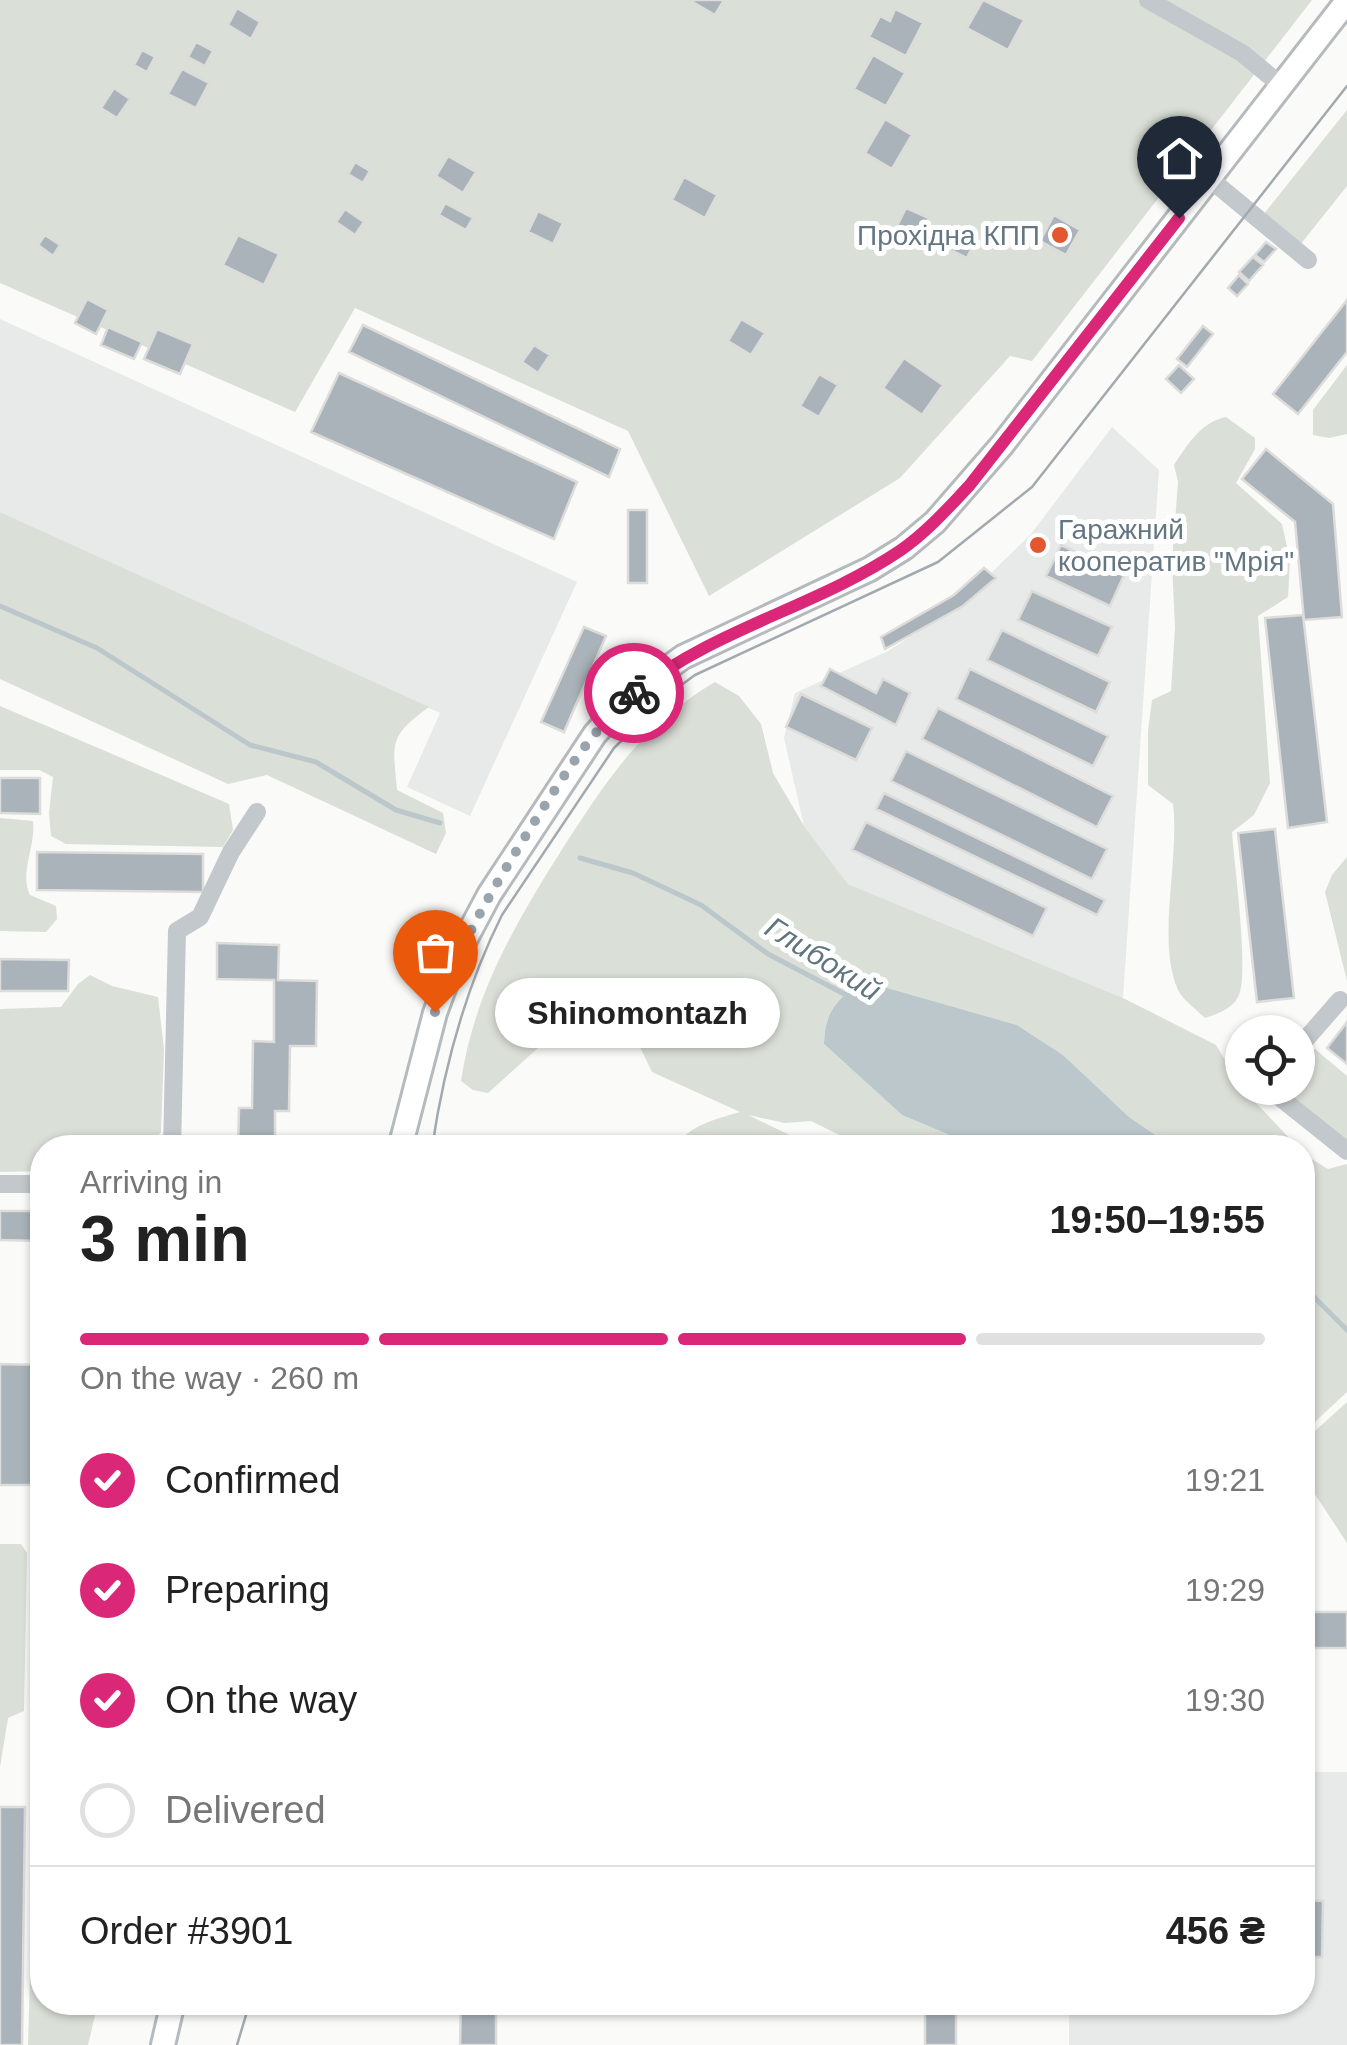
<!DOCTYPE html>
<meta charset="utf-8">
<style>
body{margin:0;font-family:Arial,sans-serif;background:#f6f6f6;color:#222;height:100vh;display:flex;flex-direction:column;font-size:38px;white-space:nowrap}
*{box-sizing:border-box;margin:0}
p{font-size:32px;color:#767676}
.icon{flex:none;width:55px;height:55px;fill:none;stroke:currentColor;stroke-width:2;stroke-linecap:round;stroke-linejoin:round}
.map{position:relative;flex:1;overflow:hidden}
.sheet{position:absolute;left:30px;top:1135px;width:1285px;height:880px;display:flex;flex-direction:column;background:#fff;border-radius:40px;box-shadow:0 2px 8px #0004}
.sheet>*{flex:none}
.tools{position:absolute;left:1225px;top:1015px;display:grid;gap:20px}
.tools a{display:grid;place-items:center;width:90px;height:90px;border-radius:50%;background:#fff;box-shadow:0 2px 8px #0004;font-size:50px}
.pin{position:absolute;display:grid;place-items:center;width:85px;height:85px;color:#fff;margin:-102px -42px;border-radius:50% 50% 50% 0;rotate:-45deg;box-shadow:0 0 10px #0007}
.pin .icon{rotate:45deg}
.courier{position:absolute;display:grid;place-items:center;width:100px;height:100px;margin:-50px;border:8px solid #db2777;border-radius:50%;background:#fff;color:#222;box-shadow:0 2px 12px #0007}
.bubble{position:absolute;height:70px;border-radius:35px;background:#fff;box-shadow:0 2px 8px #0004;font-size:32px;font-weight:700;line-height:70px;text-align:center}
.overview em{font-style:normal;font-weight:700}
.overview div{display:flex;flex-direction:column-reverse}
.overview{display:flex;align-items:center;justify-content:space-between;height:170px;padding:0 50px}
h1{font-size:65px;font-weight:700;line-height:75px}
.bar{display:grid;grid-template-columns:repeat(4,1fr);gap:15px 10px;align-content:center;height:120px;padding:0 50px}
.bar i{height:12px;border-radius:8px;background:#e0e0e0}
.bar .selected{background:#db2777}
.bar p{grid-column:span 4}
.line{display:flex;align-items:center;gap:25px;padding:0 50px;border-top:2px solid #e0e0e0}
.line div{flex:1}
ol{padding:0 50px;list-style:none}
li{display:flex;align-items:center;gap:30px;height:110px}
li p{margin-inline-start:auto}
li .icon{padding:10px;border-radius:50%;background:#db2777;color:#fff;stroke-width:4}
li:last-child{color:#767676}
li i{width:55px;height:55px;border:5px solid #e0e0e0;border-radius:50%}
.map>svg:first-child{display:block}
</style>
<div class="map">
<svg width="1347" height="2045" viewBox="0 0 1347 2045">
<rect width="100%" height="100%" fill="#fafaf8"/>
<path fill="#e8e9e9" d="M0,319L577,582L470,816L407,787L440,713L0,512Z
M1112,427L1159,470L1123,998L848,884L804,826L784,738L795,693L888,651L955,608L1031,534Z
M1303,1772H1347V2045H1069V2003L1302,2002Z"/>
<path fill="#dadfd7" d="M0,0H1312L1032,361L1010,356L900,478L709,596L628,431L355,308L295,412L0,283Z
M1347,110V186L1300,245L1263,215Z
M1347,365V434L1329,438L1313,435V410Z
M1226,417L1255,438V449L1236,483L1282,524L1290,560L1288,597L1258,616L1270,783L1254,815L1232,832C1234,863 1250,976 1238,997C1232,1009 1217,1014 1205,1018C1197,1010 1183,1000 1178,990C1156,941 1180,859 1173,804L1148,785V731L1152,700L1171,691L1175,628L1172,562L1178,482L1174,465C1187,445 1202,421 1226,417Z
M0,512L429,707C388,737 393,742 397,790L443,813L446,833L436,854L267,775L228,784L0,679Z
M715,682L739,696L761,724L773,773L804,826L848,884L1123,998L1216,1045L1242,1088L1293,1142V1147H1173L1129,1117L1063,1055L1017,1025L863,981C836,1000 825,1011 824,1044L902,1115L978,1147H864L811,1121L785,1123L748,1115L815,1147H675C691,1124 714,1120 740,1112L652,1072L640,1047L612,1020L595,1009L577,1008L559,1029L488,1093L473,1090L461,1081C474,994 515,924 561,851C606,781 641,726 715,682Z
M0,706L229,804L233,830L223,847L66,844L51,836L49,813L53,777L39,770H0Z
M0,818L33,821C36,847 19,872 30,895L56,906L57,919L46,932L0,931Z
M1347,857V981L1325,892L1332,875Z
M90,975L112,986L158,997L164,1049L161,1132L150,1146L88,1142L76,1147L42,1148V1171L0,1172V1009L61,1007L78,984Z
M1315,1049L1347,1076V1143L1281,1088H1298V1057L1304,1050Z
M1310,1158L1328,1169L1347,1164V1392L1303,1433L1302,1159Z
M1347,1402V1543L1303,1476V1442Z
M0,1544H21L27,1553L24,1711L8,1718L0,1767Z
M42,1828V2002L98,2003L88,2045H28L34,1836Z"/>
<path fill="#bbc7cb" d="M863,981L1017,1025L1063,1055L1129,1117L1173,1147H978L902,1115L824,1044C825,1011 836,1000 863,981Z"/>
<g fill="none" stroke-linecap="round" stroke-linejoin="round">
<path stroke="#bbc7cb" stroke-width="5" d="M0,606L97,648L250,745L316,762L396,810L440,823
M580,858L633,873L701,905L768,954L848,996
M1302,1285L1347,1330"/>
</g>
<path fill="#aab3b9" stroke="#dcdcda" stroke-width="2.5" d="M689,0H724L715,15Z
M983,0L1024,20L1008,50L967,28Z
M237,8L260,22L251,39L228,25Z
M895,9L923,23L906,56L869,37L880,16L890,21Z
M196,42L213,51L205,66L188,57Z
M142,50L155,57L147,72L134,65Z
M873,55L905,73L886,106L854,89Z
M182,69L209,83L196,108L168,94Z
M114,88L130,99L117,118L101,108Z
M885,119L912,135L892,169L865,153Z
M448,156L476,172L463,193L436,176Z
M355,162L370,171L363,183L348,174Z
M684,177L717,195L705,218L672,200Z
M445,203L473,218L466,230L439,215Z
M906,208L929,218L921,237L897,226Z
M345,209L364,222L355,235L336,222Z
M538,211L563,223L553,244L528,232Z
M1054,215L1080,230L1066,255L1040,241Z
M953,226L977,237L967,258L943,246Z
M45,235L60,245L53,256L38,245Z
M238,235L279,254L264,285L223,265Z
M1266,242L1276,249L1264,262L1255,255Z
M1253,257L1263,265L1249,281L1239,272Z
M1239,275L1248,284L1237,296L1228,288Z
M87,299L108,310L96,334L75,323Z
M1347,300V352L1298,414L1273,394Z
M741,319L765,333L751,355L728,341Z
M363,325L620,449L609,477L349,352Z
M1203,326L1213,334L1187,367L1177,359Z
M108,327L142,342L134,359L101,345Z
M157,329L193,344L180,374L144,359Z
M534,345L550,355L538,373L522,362Z
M904,358L943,385L922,415L883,388Z
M1179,365L1194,379L1181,393L1166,379Z
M339,373L577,482L554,539L311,432Z
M819,374L838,385L819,417L800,406Z
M1266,449L1333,504L1342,617L1304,620L1295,522L1242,479Z
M628,510H647V583H628Z
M1061,545L1124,575L1110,606L1046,576Z
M984,568L996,578L963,606L885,649L881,637L954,595Z
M1032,591L1112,627L1098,656L1018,620Z
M1303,615L1327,822L1288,828L1265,618Z
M584,627L606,636L564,732L541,722Z
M1002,630L1110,682L1096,712L987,660Z
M830,669L876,693L883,679L910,693L896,725L821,686Z
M970,669L1108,736L1093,766L956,699Z
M801,694L872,728L856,760L786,727Z
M938,708L1113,796L1097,827L922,739Z
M906,751L1107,849L1092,879L891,781Z
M0,778H40V814L0,813Z
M884,793L1105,900L1097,915L876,809Z
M866,822L1047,908L1033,936L852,850Z
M1275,829L1294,998L1257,1002L1238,833Z
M37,852L203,854V892L37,890Z
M217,943L279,945L278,980L317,981L316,1046H290L289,1111H275V1148H238L239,1108H252L253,1041L274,1042V980L217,979Z
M0,959L69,960L68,991H0Z
M1347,1022V1064L1327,1048Z
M0,1211H42V1241L0,1240Z
M0,1364L42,1365V1485H0Z
M1302,1612H1347V1648H1302Z
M0,1807H25L22,2045H0Z
M1302,1900L1323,1901L1322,1957H1302Z
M461,2002H496V2045H460Z
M925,2006L956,2007V2045H925Z"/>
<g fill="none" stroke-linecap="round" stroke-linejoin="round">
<g stroke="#b5babe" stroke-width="28">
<path id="major" d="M400,1148L435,1013L455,959L489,895L595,734L632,694L683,657L870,569L904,548L935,522L1002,445L1347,1
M163,2045L173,2002"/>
</g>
<path stroke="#c3c8cc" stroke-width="18" d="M1148,0L1242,53L1282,86
M1210,179L1308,260
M1298,1048L1340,1000
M1268,1088L1347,1151
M172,1148L177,931L200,917L231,852L257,812
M0,1184H42"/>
<use href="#major" stroke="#fff" stroke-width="22"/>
<path stroke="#a2aab0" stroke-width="2.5" d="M432,1148C444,1066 465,989 502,915L614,748L668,695L695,675L938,562L1032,487L1347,86
M237,2045L250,2002"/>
</g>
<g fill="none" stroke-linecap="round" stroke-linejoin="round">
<path stroke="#99a4ac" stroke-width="10" stroke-dasharray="0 18" d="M435,1012C460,943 496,883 535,821C564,775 593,729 634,693"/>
<path stroke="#db2777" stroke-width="12" d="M634,693C715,628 817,607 901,550C927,532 948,508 969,486L1179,218"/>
</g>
<g fill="#e4572e" stroke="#fff" stroke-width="4">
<circle cx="1060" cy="235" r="10"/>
<circle cx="1038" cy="545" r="10"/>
</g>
<g text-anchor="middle" stroke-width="10" stroke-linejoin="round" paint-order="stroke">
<g font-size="28" fill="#657683" stroke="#fff" text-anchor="end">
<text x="1040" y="245">Прохідна КПП</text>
<text x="1058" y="539" text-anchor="start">Гаражний<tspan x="1058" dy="32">кооператив "Мрія"</tspan></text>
</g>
<g font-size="30" font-style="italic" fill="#60757c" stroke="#fff">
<text transform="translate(823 959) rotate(32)" y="10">Глибокий</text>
</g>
</g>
</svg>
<div class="tools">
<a><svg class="icon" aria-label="locate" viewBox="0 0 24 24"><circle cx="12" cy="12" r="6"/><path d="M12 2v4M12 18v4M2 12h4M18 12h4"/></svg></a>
</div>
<div class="pin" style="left:435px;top:1012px;background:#ea580c"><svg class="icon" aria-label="bag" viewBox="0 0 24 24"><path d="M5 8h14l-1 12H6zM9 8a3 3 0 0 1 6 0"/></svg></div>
<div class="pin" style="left:1179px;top:218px;background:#1f2937"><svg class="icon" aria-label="home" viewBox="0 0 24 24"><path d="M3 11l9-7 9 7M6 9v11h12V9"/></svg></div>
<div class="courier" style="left:634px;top:693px"><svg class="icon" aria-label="bike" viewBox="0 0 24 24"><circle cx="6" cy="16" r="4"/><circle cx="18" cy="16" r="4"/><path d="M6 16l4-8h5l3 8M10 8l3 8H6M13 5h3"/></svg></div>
<div class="bubble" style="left:495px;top:978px;width:285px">Shinomontazh</div>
<section class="sheet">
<div class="overview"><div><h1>3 min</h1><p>Arriving in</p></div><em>19:50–19:55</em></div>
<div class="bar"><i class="selected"></i><i class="selected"></i><i class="selected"></i><i></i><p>On the way · 260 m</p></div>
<ol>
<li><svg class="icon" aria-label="check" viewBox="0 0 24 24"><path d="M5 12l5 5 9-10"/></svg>Confirmed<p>19:21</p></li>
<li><svg class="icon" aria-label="check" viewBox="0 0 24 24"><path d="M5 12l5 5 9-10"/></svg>Preparing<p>19:29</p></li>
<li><svg class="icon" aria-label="check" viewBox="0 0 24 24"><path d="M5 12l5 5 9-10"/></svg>On the way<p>19:30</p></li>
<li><i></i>Delivered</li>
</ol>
<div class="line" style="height:130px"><div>Order #3901</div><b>456 ₴</b></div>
</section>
</div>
